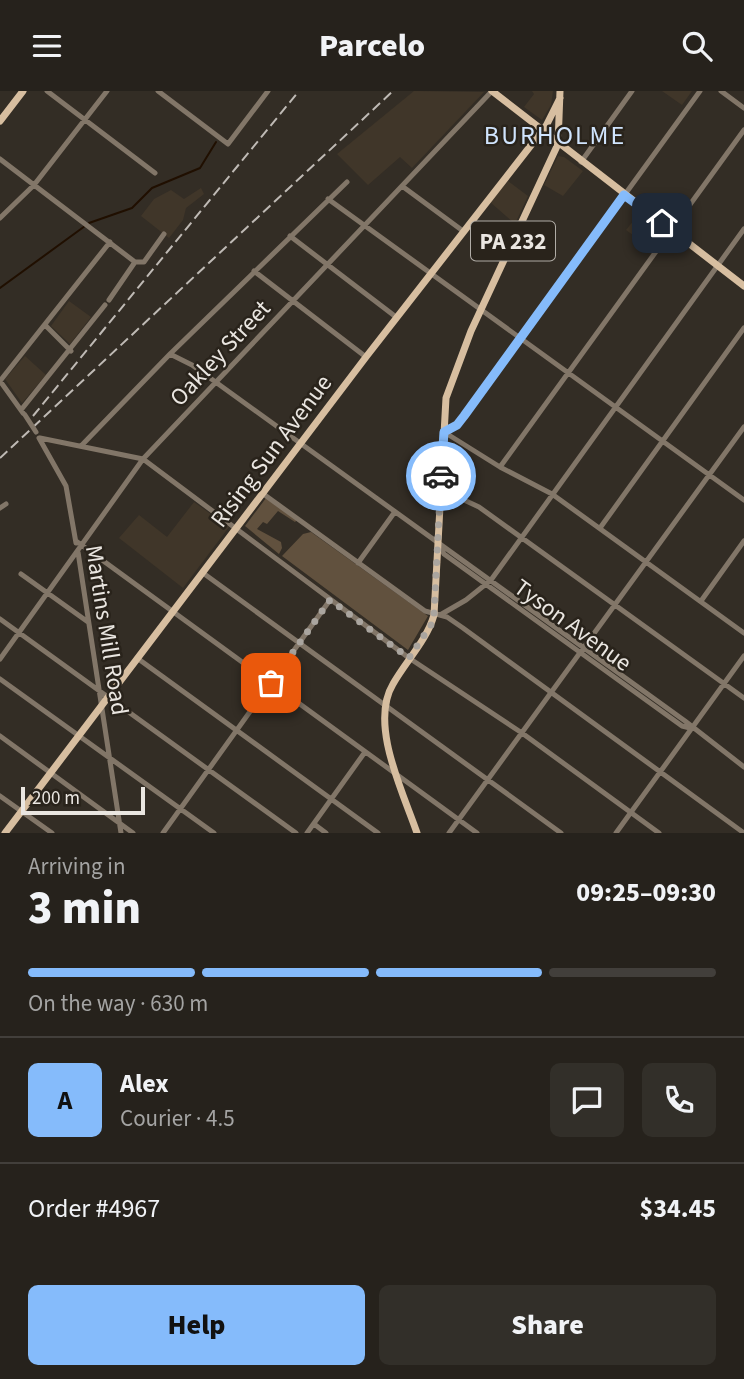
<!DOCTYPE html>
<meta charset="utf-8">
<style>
body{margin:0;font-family:"Source Sans 3",sans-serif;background:#322f29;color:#f1f3f6;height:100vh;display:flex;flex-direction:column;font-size:26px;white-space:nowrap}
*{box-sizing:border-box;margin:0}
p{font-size:23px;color:#a4a4a3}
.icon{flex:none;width:38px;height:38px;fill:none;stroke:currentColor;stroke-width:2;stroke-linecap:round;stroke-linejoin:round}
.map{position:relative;height:742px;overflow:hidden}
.panel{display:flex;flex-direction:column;background:#26221c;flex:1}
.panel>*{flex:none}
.scale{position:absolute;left:21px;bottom:18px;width:124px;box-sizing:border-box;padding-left:7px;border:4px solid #eae6e1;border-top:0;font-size:19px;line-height:24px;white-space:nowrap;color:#eae6e1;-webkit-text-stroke:5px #29231b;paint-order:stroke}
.pin{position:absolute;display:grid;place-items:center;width:60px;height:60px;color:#fff;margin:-30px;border-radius:14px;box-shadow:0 4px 10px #0006}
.courier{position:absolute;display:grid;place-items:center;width:70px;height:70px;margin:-35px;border:5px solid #85bbfb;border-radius:50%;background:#fff;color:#222;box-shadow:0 2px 9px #0007}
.overview em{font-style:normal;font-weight:800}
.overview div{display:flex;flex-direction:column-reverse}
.overview{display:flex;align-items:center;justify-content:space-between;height:119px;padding:0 28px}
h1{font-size:46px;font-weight:800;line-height:52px}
.bar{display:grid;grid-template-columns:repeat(4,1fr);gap:10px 7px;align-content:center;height:84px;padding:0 28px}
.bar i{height:9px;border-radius:5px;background:#423f3b}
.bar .selected{background:#85bbfb}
.bar p{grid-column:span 4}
.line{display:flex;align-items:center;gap:18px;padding:0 28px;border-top:2px solid #423f3b}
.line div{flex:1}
.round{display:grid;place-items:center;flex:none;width:74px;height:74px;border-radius:10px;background:#322f29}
.action{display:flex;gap:14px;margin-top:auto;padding:14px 28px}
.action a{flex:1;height:80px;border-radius:10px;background:#85bbfb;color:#111;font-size:28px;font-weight:800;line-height:80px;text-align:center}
.action a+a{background:#322f29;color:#f1f3f6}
header{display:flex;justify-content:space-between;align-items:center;height:91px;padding:0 28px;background:#26221c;font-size:32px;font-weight:800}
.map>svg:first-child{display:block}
</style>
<header><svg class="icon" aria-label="menu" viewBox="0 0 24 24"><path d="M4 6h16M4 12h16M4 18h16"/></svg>Parcelo<svg class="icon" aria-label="search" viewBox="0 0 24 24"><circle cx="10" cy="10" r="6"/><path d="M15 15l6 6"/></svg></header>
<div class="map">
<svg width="744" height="742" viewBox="0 0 744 742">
<rect width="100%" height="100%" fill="#332d25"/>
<path fill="#403629" d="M414,0L484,1L412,77L400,66L368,94L337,63Z
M532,0H553L551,14L542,29L524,16L534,3Z
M662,0H692L682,14Z
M558,65L564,66L583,80L563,105L544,94Z
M508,90L528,105L515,133L490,111Z
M201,97L204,103L186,117L183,129L169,147L141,125L154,108L171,99L184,108Z
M638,124L663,142L652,158L626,139Z
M69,210L91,226L70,253L51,235Z
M25,265L46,284L22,312L5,288Z
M194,411L229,436L183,497L119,447L139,424L167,446Z"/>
<path fill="#61513e" d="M266,407L297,429L295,431L278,420L267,433L263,431L257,438L281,451L282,457L279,463L245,435Z
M311,441L428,525L408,559L282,465L303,443Z"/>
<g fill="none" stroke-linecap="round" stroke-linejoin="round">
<path stroke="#200f00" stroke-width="2" d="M89,132L132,117L152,97L200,77L216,51
M0,197L85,135"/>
<path stroke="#827668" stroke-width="5" d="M47,0L155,82
M158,0L228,53L268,0
M721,0L744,17
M0,68L135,171
M581,71L632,0
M402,95L463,140
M328,108L744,409
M0,127L34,94L107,0
M290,145L396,226
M135,171H144L164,143
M254,180L366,266
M109,209L135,171
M46,235L71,260
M170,263L192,274L685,630L744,676
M0,290L110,151
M0,290L23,322
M21,319L105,214
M444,341L457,334L464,325L700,0
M444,341L500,376L552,403L744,542
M39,347L66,395L76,452
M40,347L143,368L409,567L522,642L659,742
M81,355L170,263L347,91
M500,376L744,39
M262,402L425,520L447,526L463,537L744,742
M440,407L464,409L479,416L744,607
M0,417L6,413
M600,437L744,237
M76,450L477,742
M439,454L444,463L682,635L690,637
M78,461L121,742
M358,472L394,422
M203,482L561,742
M21,483L88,531
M701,510L744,450
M440,524L466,509L491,489L744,138
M0,528L296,742
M137,567L378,742
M0,568L143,368L492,0
M0,588L214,742
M0,645L133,742
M0,705L52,742
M314,733L326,742
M163,742L330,509
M307,742L365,661
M449,742L744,336
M616,742L744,565"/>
<path stroke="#d7bea0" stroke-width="7" d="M492,0L744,195
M0,30L23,0
M5,742L366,266L546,35L560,7
M417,742C403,701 369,633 393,593C406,570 427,549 434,524L446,307L471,240L558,53L560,0"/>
<path stroke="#bfbab5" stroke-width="2" stroke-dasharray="10 5" stroke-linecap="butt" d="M33,325L299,0
M0,367L393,0"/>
<path stroke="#827668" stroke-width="5" d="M25,324L36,341"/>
</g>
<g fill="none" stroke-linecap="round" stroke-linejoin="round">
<path stroke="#aaa59f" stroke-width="7" stroke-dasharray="0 12.6" d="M271,592L330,509L409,567L431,534L434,524L441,385"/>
<path stroke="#85bbfb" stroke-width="9" d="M441,385L444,341L457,334L464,325L624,104L662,132"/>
</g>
<g text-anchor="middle" stroke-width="5" stroke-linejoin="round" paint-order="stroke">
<rect fill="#29231b" stroke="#b0aca6" stroke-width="2" x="471" y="130.5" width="84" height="39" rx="5"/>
<g font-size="23" font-weight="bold" fill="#eae6e1">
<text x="513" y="158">PA 232</text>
</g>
<g font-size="24" fill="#eae6e1" stroke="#29231b">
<text transform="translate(220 262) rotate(-47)" y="8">Oakley Street</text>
<text transform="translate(271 360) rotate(-53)" y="8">Rising Sun Avenue</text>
<text transform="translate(573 534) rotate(36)" y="8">Tyson Avenue</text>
<text transform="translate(107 539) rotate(81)" y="8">Martins Mill Road</text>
</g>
<g font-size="26" letter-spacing="2" fill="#d0e4fd" stroke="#29231b">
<text x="555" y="53">BURHOLME</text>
</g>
</g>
</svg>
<div class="scale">200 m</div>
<div class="pin" style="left:271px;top:592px;background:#ea580c"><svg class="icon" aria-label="bag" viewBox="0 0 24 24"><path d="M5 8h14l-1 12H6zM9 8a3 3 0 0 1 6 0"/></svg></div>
<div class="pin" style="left:662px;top:132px;background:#1f2937"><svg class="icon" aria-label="home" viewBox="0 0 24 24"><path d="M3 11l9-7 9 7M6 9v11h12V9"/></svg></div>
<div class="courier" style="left:441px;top:385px"><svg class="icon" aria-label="car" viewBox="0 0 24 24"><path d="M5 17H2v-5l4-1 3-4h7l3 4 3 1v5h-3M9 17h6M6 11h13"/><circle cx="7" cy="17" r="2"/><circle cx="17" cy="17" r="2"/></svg></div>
</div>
<section class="panel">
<div class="overview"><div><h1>3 min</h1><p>Arriving in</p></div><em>09:25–09:30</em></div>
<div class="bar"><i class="selected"></i><i class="selected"></i><i class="selected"></i><i></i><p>On the way · 630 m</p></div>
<div class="line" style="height:126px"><b class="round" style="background:#85bbfb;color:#111">A</b><div><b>Alex</b><p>Courier · 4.5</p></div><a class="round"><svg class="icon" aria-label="chat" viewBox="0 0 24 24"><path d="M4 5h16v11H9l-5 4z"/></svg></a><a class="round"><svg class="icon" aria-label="phone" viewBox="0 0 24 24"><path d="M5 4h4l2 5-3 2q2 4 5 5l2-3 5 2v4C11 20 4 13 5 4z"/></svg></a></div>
<div class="line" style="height:91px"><div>Order #4967</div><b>$34.45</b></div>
<div class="action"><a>Help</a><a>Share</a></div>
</section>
